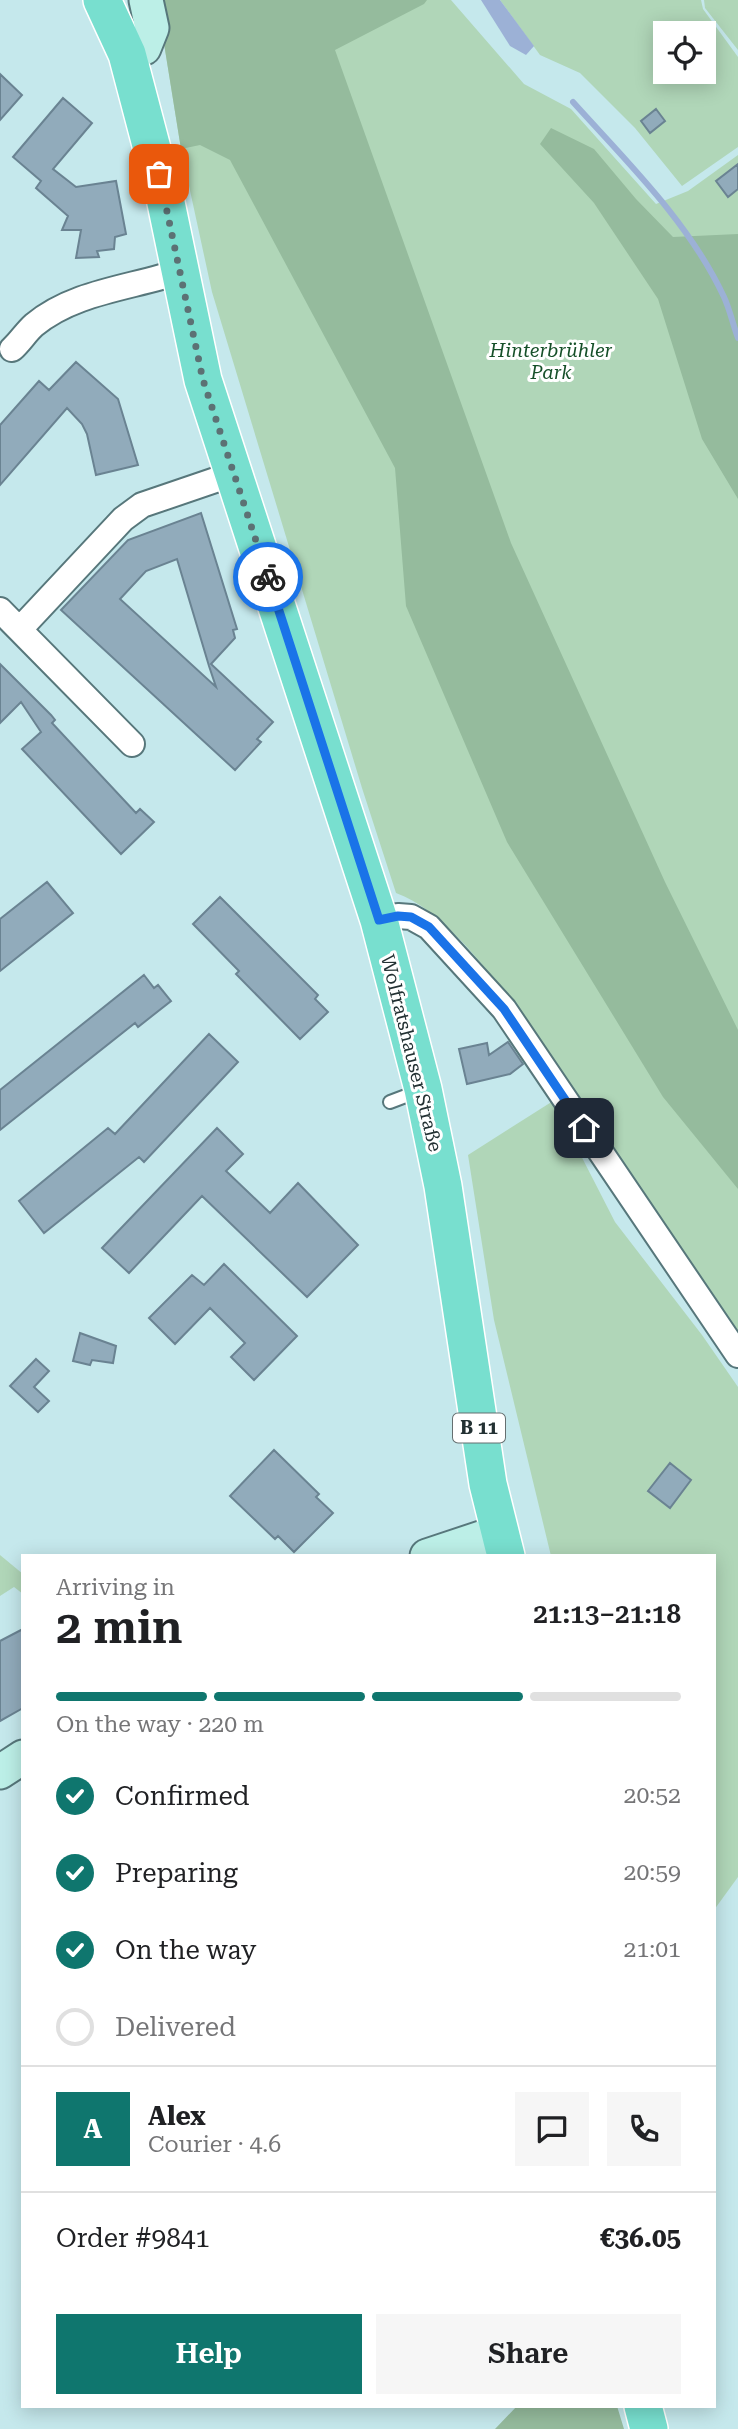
<!DOCTYPE html>
<meta charset="utf-8">
<style>
body{margin:0;font-family:"Roboto Serif",serif;background:#f6f6f6;color:#202124;height:100vh;display:flex;flex-direction:column;font-size:26px;white-space:nowrap}
*{box-sizing:border-box;margin:0}
p{font-size:23px;color:#757577}
.icon{flex:none;width:38px;height:38px;fill:none;stroke:currentColor;stroke-width:2;stroke-linecap:round;stroke-linejoin:round}
.map{position:relative;flex:1;overflow:hidden}
.side{position:absolute;left:21px;top:1554px;width:695px;height:854px;display:flex;flex-direction:column;background:#fff;border-radius:0px;box-shadow:0 4px 18px #0003}
.side>*{flex:none}
.fabs{position:absolute;left:653px;top:21px;display:grid;gap:14px}
.fabs a{display:grid;place-items:center;width:63px;height:63px;border-radius:0px;background:#fff;box-shadow:0 4px 18px #0003;font-size:35px}
.pin{position:absolute;display:grid;place-items:center;width:60px;height:60px;color:#fff;margin:-30px;border-radius:14px;box-shadow:0 4px 10px #0006}
.courier{position:absolute;display:grid;place-items:center;width:70px;height:70px;margin:-35px;border:5px solid #1a73e8;border-radius:50%;background:#fff;color:#222;box-shadow:0 2px 9px #0007}
.summary em{font-style:normal;font-weight:600}
.summary div{display:flex;flex-direction:column-reverse}
.summary{display:flex;align-items:center;justify-content:space-between;height:119px;padding:0 35px}
h1{font-size:46px;font-weight:600;line-height:52px}
.bar{display:grid;grid-template-columns:repeat(4,1fr);gap:10px 7px;align-content:center;height:84px;padding:0 35px}
.bar i{height:9px;border-radius:5px;background:#e0e0e0}
.bar .on{background:#0f766e}
.bar p{grid-column:span 4}
.line{display:flex;align-items:center;gap:18px;padding:0 35px;border-top:2px solid #e0e0e0}
.line div{flex:1}
.round{display:grid;place-items:center;flex:none;width:74px;height:74px;border-radius:0px;background:#f6f6f6}
ol{padding:0 35px;list-style:none}
li{display:flex;align-items:center;gap:21px;height:77px}
li p{margin-inline-start:auto}
li .icon{padding:7px;border-radius:50%;background:#0f766e;color:#fff;stroke-width:4}
li:last-child{color:#757577}
li i{width:38px;height:38px;border:4px solid #e0e0e0;border-radius:50%}
.action{display:flex;gap:14px;margin-top:auto;padding:14px 35px}
.action a{flex:1;height:80px;border-radius:0px;background:#0f766e;color:#fff;font-size:28px;font-weight:600;line-height:80px;text-align:center}
.action a+a{background:#f6f6f6;color:#202124}
.map>svg:first-child{display:block}
</style>
<div class="map">
<svg width="738" height="2429" viewBox="0 0 738 2429">
<rect width="100%" height="100%" fill="#c5e8ec"/>
<path fill="#b0d6b8" fill-rule="evenodd" d="M157,0H451L524,84L571,109L656,204L688,191L738,155V1338L515,1005C483,966 444,911 396,893L362,788L212,292L181,149Z
M500,0H701L703,9L738,57V147L682,186L635,128L580,73L540,55ZM665,33H704V72H665Z
M704,0H738V50L705,8Z
M553,1101L615,1222L702,1335L738,1387V1877L714,1910V1556H551L494,1320L468,1155Z
M0,1555L23,1574V1594L14,1587L0,1596Z"/>
<path fill="#95bb9d" d="M157,0H427L424,4L335,50L511,543L665,882L738,1030V1189L663,1097L507,842L406,606L395,468L230,160L200,145L181,149Z
M551,128L594,149L636,199L673,237L738,234V499L702,439L658,299L594,203L540,144Z
M517,2406H617L624,2429H495Z"/>
<path fill="#9cb1d6" d="M481,0H500L534,46L526,55L510,46Z"/>
<g fill="none" stroke-linecap="round" stroke-linejoin="round">
<path stroke="#9cb1d6" stroke-width="6" d="M573,102C628,163 689,222 724,297C730,310 733,325 738,338"/>
</g>
<path fill="#91abbb" stroke="#6a8392" stroke-width="2" fill-rule="evenodd" d="M0,74L22,95L0,120Z
M63,98L92,123L53,169L76,187L116,181L126,234L115,237L114,249L97,251L99,257L76,258L81,230H62L68,216L36,188L41,181L13,157Z
M656,109L665,121L650,133L641,121Z
M738,164V189L728,197L716,181Z
M76,362L118,399L138,465L96,475L87,434L82,424L67,408L0,485V425L39,381L49,390Z
M201,513L237,629L233,630L235,638L211,664L273,722L257,739L261,742L235,770L61,610L128,540ZM177,559L209,666L216,687L120,599L146,571Z
M0,664L51,715L55,720L52,723L136,813L140,809L154,822L121,854L22,749L41,732L21,702L0,723Z
M47,882L73,913L0,971V919Z
M220,897L318,995L315,999L328,1012L300,1039L236,974L239,971L193,924Z
M144,975L154,988L158,985L171,1001L138,1027L135,1023L0,1130V1090Z
M209,1034L238,1062L144,1162L139,1157L44,1233L19,1201L108,1128L115,1134Z
M508,1042L523,1064L510,1074L467,1084L459,1049L487,1043L489,1055Z
M217,1128L243,1154L226,1171L270,1213L298,1183L358,1245L307,1297L202,1196L129,1273L102,1248Z
M224,1264L297,1336L254,1380L231,1357L245,1343L210,1308L175,1344L149,1318L192,1275L204,1285Z
M80,1333L116,1346L113,1363L92,1360L90,1365L73,1361Z
M36,1359L49,1371L34,1387L49,1401L38,1412L10,1386Z
M274,1450L319,1494L316,1497L333,1513L294,1552L278,1536L275,1539L230,1496Z
M670,1463L691,1480L670,1508L648,1491Z
M23,1629V1708L0,1721V1641Z"/>
<g fill="none" stroke-linecap="round" stroke-linejoin="round">
<g stroke="#57777b" stroke-width="16">
<path id="lane" d="M390,1102L419,1091"/>
</g>
<g stroke="#57777b" stroke-width="28">
<path id="street" d="M12,349C20,342 26,332 34,325C75,291 132,288 181,271
M0,610L132,744
M20,629L123,519L142,505L233,474
M379,920L398,916L411,917L429,927L504,1009L738,1355"/>
</g>
<g stroke="#57777b" stroke-width="37">
<path id="secondary" d="M127,54L144,48L152,28L146,0
M427,1556L499,1532
M0,1772L23,1757"/>
</g>
<g stroke="#fff" stroke-width="40">
<path id="primary" d="M102,0L127,54L165,198L203,380L379,920L423,1089L443,1186L488,1484L506,1556
M643,2406L649,2429"/>
</g>
<use href="#lane" stroke="#fff" stroke-width="12"/>
<use href="#street" stroke="#fff" stroke-width="24"/>
<use href="#secondary" stroke="#bcefe7" stroke-width="33"/>
<use href="#primary" stroke="#78dfcf" stroke-width="37"/>
</g>
<g fill="none" stroke-linecap="round" stroke-linejoin="round">
<path stroke="#5c7174" stroke-width="7" stroke-dasharray="0 12.6" d="M159,174L203,380L268,577"/>
<path stroke="#1a73e8" stroke-width="9" d="M268,577L379,920L398,916L411,917L429,927L504,1009L584,1128"/>
</g>
<g text-anchor="middle" stroke-width="6" stroke-linejoin="round" paint-order="stroke">
<rect fill="#fff" stroke="#656f70" stroke-width="2" x="453" y="1413.5" width="52" height="29" rx="5"/>
<g font-size="18" font-weight="bold" fill="#233133">
<text x="479" y="1434">B 11</text>
</g>
<g font-size="19" font-style="italic" fill="#165029" stroke="#fff">
<text x="551" y="357">Hinterbrühler<tspan x="551" dy="22">Park</tspan></text>
</g>
<g font-size="19" fill="#233133" stroke="#fff">
<text transform="translate(412 1053) rotate(76)" y="7">Wolfratshauser Straße</text>
</g>
</g>
</svg>
<div class="fabs">
<a><svg class="icon" aria-label="locate" viewBox="0 0 24 24"><circle cx="12" cy="12" r="6"/><path d="M12 2v4M12 18v4M2 12h4M18 12h4"/></svg></a>
</div>
<div class="pin" style="left:159px;top:174px;background:#ea580c"><svg class="icon" aria-label="bag" viewBox="0 0 24 24"><path d="M5 8h14l-1 12H6zM9 8a3 3 0 0 1 6 0"/></svg></div>
<div class="pin" style="left:584px;top:1128px;background:#1f2937"><svg class="icon" aria-label="home" viewBox="0 0 24 24"><path d="M3 11l9-7 9 7M6 9v11h12V9"/></svg></div>
<div class="courier" style="left:268px;top:577px"><svg class="icon" aria-label="bike" viewBox="0 0 24 24"><circle cx="6" cy="16" r="4"/><circle cx="18" cy="16" r="4"/><path d="M6 16l4-8h5l3 8M10 8l3 8H6M13 5h3"/></svg></div>
<section class="side">
<div class="summary"><div><h1>2 min</h1><p>Arriving in</p></div><em>21:13–21:18</em></div>
<div class="bar"><i class="on"></i><i class="on"></i><i class="on"></i><i></i><p>On the way · 220 m</p></div>
<ol>
<li><svg class="icon" aria-label="check" viewBox="0 0 24 24"><path d="M5 12l5 5 9-10"/></svg>Confirmed<p>20:52</p></li>
<li><svg class="icon" aria-label="check" viewBox="0 0 24 24"><path d="M5 12l5 5 9-10"/></svg>Preparing<p>20:59</p></li>
<li><svg class="icon" aria-label="check" viewBox="0 0 24 24"><path d="M5 12l5 5 9-10"/></svg>On the way<p>21:01</p></li>
<li><i></i>Delivered</li>
</ol>
<div class="line" style="height:126px"><b class="round" style="background:#0f766e;color:#fff">A</b><div><b>Alex</b><p>Courier · 4.6</p></div><a class="round"><svg class="icon" aria-label="chat" viewBox="0 0 24 24"><path d="M4 5h16v11H9l-5 4z"/></svg></a><a class="round"><svg class="icon" aria-label="phone" viewBox="0 0 24 24"><path d="M5 4h4l2 5-3 2q2 4 5 5l2-3 5 2v4C11 20 4 13 5 4z"/></svg></a></div>
<div class="line" style="height:91px"><div>Order #9841</div><b>€36.05</b></div>
<div class="action"><a>Help</a><a>Share</a></div>
</section>
</div>
